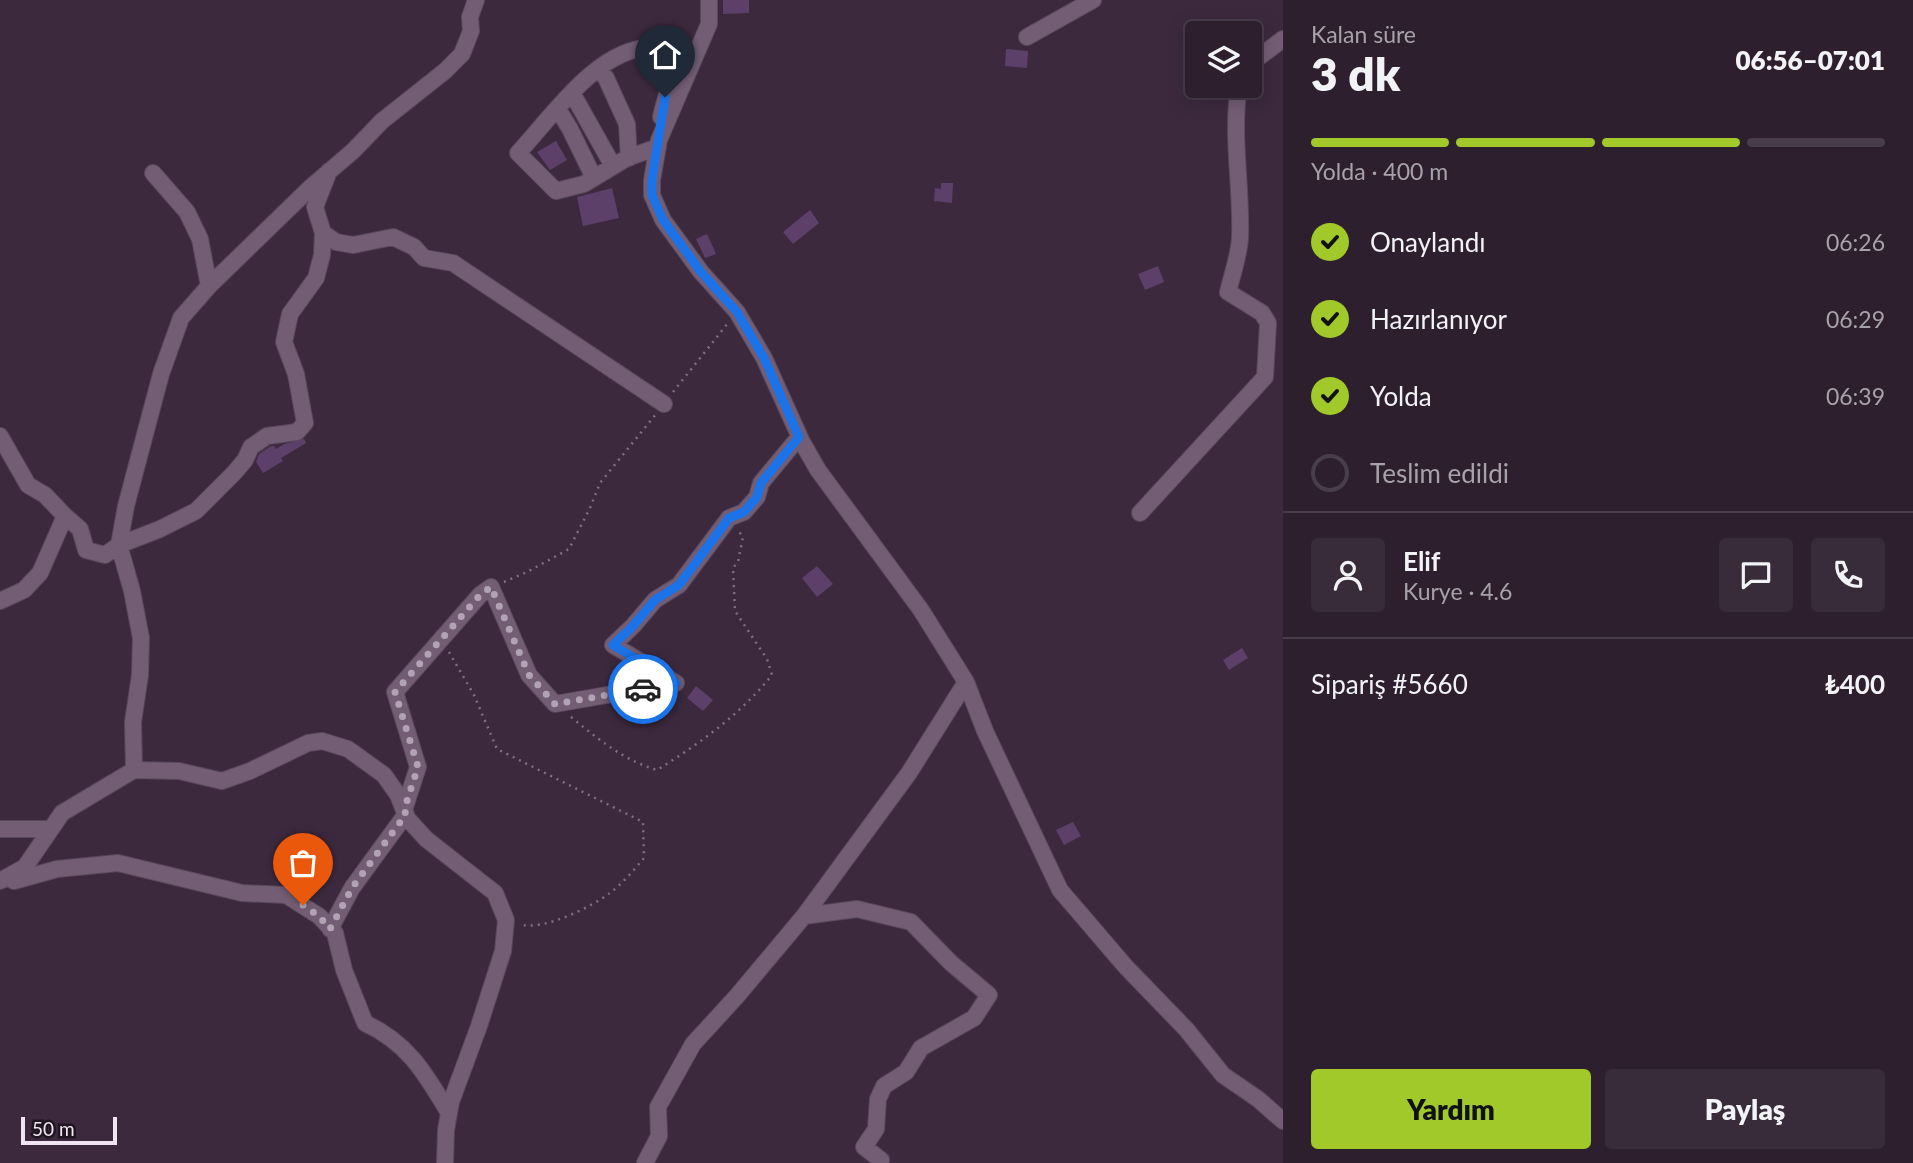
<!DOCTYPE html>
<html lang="tr">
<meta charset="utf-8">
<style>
body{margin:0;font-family:Lato,sans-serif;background:#392c3a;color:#f1f3f6;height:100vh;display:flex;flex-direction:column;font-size:26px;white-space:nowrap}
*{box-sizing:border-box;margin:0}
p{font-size:23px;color:#a7a2aa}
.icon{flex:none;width:38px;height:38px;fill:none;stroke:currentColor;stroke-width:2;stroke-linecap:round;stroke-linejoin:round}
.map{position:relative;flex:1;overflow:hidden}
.sheet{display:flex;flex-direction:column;background:#2d1f2e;width:630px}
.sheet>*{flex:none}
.fabs{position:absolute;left:1185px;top:21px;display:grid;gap:14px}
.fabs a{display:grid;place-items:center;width:77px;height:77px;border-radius:7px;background:#2d1f2e;box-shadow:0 4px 18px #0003,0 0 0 2px #483d4a;font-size:35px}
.scale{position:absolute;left:21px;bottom:18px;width:96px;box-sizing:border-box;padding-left:7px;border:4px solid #f2e5f3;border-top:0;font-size:19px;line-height:24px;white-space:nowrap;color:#f2e5f3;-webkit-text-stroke:5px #1e151f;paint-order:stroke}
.pin{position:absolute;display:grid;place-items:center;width:60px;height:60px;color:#fff;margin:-72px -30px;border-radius:50% 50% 50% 0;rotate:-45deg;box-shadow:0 0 7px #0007}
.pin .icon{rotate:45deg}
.courier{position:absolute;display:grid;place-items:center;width:70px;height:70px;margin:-35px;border:5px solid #1a73e8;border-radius:50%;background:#fff;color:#222;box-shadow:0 2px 9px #0007}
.summary em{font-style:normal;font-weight:800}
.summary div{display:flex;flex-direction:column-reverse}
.summary{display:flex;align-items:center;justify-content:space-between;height:119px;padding:0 28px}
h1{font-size:46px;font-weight:800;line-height:52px}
.bar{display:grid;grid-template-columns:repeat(4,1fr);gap:10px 7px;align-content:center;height:84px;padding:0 28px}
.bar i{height:9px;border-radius:5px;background:#483d4a}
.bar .selected{background:#a1c929}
.bar p{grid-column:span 4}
.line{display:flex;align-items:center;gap:18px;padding:0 28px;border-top:2px solid #483d4a}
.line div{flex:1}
.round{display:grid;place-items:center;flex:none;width:74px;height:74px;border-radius:7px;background:#392c3a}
ol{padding:0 28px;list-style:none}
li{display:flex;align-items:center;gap:21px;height:77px}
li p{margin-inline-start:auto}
li .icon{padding:7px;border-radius:50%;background:#a1c929;color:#111;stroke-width:4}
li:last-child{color:#a7a2aa}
li i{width:38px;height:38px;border:4px solid #483d4a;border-radius:50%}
.action{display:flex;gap:14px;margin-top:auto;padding:14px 28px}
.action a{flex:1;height:80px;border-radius:7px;background:#a1c929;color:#111;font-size:28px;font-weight:800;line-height:80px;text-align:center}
.action a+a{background:#392c3a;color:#f1f3f6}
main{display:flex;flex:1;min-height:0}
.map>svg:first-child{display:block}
</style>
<main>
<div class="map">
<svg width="1283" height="1163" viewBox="0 0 1283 1163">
<rect width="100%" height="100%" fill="#3c293e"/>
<path fill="#5d406a" d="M723,0H749V13L723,14Z
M1006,49L1028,51L1027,68L1005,66Z
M556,141L567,160L550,170L537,152Z
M941,183H953L952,203L934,201L935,188L941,189Z
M612,188L619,218L583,226L577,197Z
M810,210L819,223L793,244L783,232Z
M707,234L716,254L705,258L696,239Z
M1158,266L1164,282L1145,290L1138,274Z
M304,439L306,443L281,458L283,461L263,473L256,462L259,454L271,446H274L276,449L284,444Z
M817,566L833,584L817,597L802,578Z
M1242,648L1248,658L1229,670L1223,660Z
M696,686L713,700L703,711L687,698Z
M1073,822L1081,836L1064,845L1056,830Z"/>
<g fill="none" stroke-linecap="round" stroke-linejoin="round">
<g stroke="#59485b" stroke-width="18">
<path id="minor" d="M709,0V24L659,140L652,180V195L663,220L701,272L737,312L764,358L802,442L818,470L921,610L966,682L985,731L1060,890L1126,967L1186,1029L1223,1075L1258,1099L1283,1121
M1027,37L1093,0
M1250,64L1283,39
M598,69L606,78L627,124L629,158
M572,93L613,166
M558,109L570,129L594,178
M658,147L627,158L584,184L556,191L518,153C550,119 598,48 649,48C665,48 669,67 669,80C669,93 663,105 661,117
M153,173L187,212L200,239L209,286
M323,233L336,242L353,245L393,237L414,247L424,258L453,263L664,404
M0,436L28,485L45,495L65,516
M1140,513L1265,377L1268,323L1262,313L1228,292C1232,275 1239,256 1240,238C1242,187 1231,136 1239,86
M0,601L24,590L40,573L65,516L80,529L86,550L105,555L119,545L126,506L161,374L181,318L209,286L311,187L353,151L382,121L445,71L462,54L471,31L470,17L476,0
M134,770L179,771L222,781L250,771L308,743L322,741L348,749L384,775L398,795L407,818L426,839L495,893L506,920L503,951L479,1026L451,1102L446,1130L445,1163
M404,810L418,767L395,692L480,595L491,587L529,675L555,704L676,683L613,645L633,626L655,600L679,585L729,518L744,512L757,497L761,483L799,437
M0,829H50
M0,881L25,867L62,813L134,770L133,722L140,675L141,638L132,591L119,545L160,529L196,511L234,473L245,460L251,447L267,436L297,432L305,423L296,374L284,342L290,314L316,278L322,255L323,233L315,207L329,171
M14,881L57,869L118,863L242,893L286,895L319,916L335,933L344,970L365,1023C408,1043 425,1073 449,1113
M330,929L352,888L406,814
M645,1163L659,1136L658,1107L693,1044L737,996L804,916
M880,1163L881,1160L864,1147L876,1129L878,1099L884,1086L906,1072L921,1048L974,1018L989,995L951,963L911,922L857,909L804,916L909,773L966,682"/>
</g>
<path stroke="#7f6f81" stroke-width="2.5" stroke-dasharray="2 5" stroke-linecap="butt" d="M673,392L728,323
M504,582L527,572L569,549L590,508L600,483L656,414
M449,652L474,695L497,749L643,822L644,858C634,870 623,883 610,893C591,907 542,932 519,924
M571,717C598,739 623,760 657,770C699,744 741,714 772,675L767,659L735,611L733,568L738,562L743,537L737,529"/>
<use href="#minor" stroke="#735d75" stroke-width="16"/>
</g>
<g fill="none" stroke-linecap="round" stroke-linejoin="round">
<path stroke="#b2a3b4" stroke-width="7" stroke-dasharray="0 12.6" d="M303,905L319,916L330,929L352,888L406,814L404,810L418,767L395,692L480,595L491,587L529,675L555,704L643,689"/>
<path stroke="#1a73e8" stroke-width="9" d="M643,689L676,683L613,645L633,626L655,600L679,585L729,518L744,512L757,497L761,483L799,437L764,358L737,312L701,272L663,220L652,195V180L665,97"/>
</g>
</svg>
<div class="fabs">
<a><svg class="icon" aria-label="layers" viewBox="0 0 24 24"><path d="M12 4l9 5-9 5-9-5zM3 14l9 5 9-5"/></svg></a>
</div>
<div class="scale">50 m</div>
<div class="pin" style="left:303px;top:905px;background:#ea580c"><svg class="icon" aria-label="bag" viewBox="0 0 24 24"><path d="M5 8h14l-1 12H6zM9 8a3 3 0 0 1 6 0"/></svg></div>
<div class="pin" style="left:665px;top:97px;background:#1f2937"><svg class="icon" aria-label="home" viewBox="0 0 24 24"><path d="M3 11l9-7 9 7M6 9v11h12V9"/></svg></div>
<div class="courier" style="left:643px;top:689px"><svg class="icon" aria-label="car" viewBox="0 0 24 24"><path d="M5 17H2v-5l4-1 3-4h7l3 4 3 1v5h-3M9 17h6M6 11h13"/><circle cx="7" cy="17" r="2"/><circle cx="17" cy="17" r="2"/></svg></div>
</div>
<section class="sheet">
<div class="summary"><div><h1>3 dk</h1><p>Kalan süre</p></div><em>06:56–07:01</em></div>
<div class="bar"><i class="selected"></i><i class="selected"></i><i class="selected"></i><i></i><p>Yolda · 400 m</p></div>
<ol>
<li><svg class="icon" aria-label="check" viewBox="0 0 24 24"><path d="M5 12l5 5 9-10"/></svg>Onaylandı<p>06:26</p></li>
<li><svg class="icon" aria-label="check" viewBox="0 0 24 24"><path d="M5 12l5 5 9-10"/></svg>Hazırlanıyor<p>06:29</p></li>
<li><svg class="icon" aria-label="check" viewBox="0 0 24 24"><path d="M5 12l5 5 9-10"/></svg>Yolda<p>06:39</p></li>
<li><i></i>Teslim edildi</li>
</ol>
<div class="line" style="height:126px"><a class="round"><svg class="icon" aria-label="person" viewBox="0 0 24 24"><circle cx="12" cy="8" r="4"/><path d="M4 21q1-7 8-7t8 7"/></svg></a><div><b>Elif</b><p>Kurye · 4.6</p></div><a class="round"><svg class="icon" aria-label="chat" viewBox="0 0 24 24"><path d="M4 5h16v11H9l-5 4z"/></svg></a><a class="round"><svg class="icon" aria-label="phone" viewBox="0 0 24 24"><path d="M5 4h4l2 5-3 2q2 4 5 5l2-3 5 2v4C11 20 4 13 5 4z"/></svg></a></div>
<div class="line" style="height:91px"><div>Sipariş #5660</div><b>₺400</b></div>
<div class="action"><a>Yardım</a><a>Paylaş</a></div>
</section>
</main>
